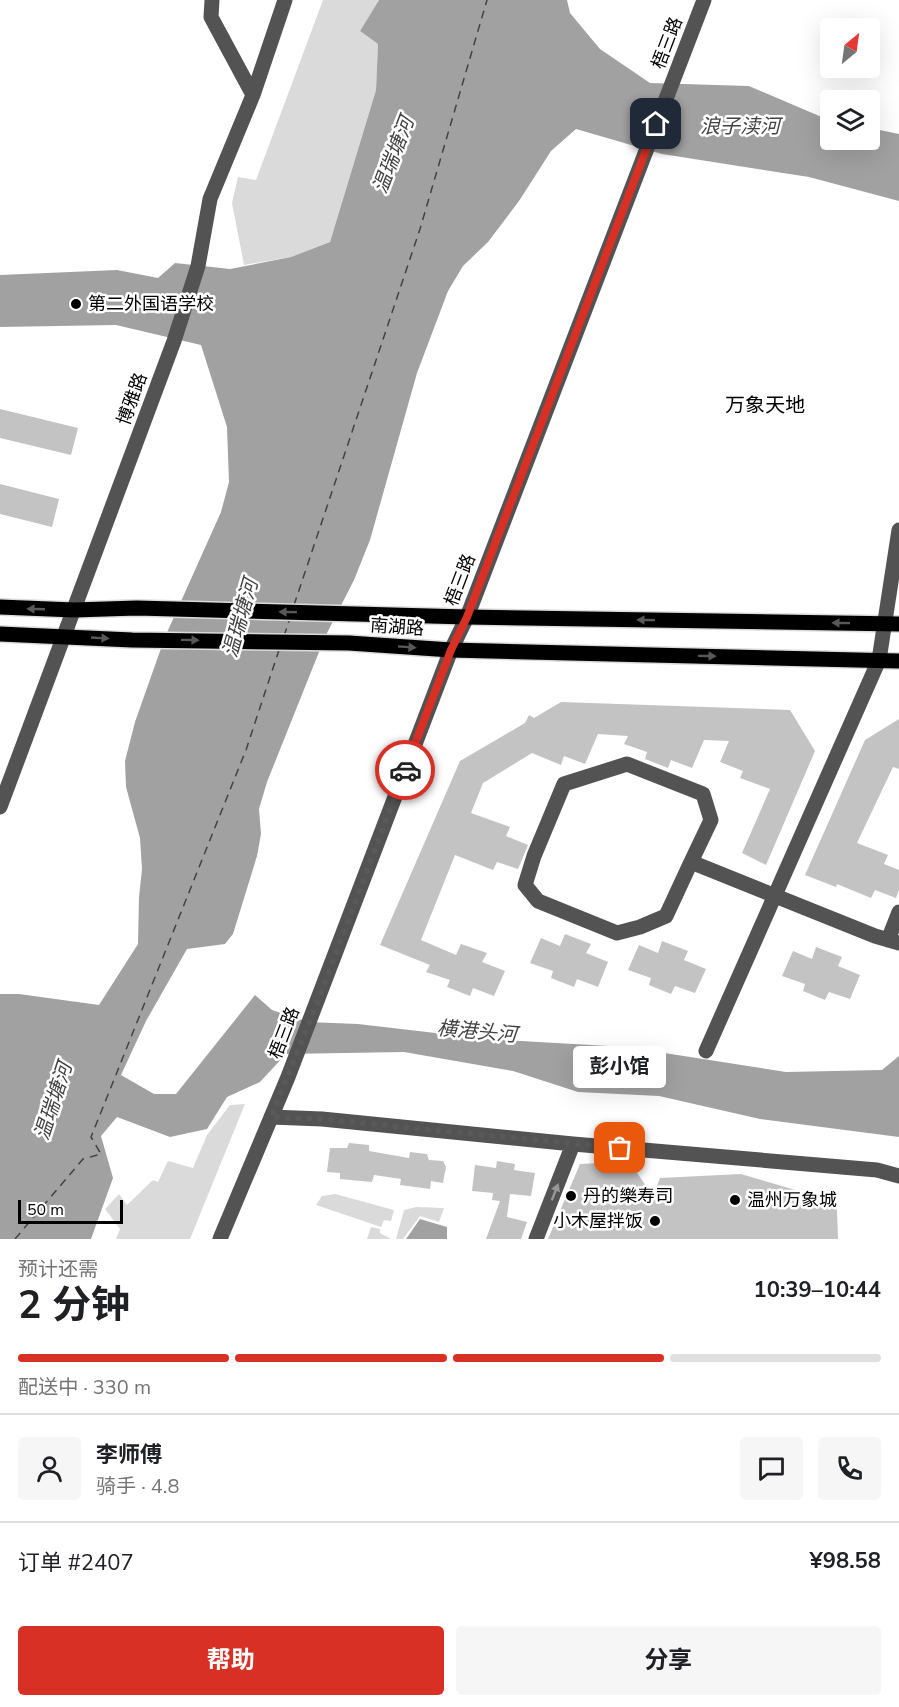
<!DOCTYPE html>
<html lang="zh">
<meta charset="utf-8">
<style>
body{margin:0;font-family:"Nunito Sans","Noto Sans SC",sans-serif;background:#f6f6f6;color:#202124;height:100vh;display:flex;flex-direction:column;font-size:22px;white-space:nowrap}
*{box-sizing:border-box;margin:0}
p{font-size:20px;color:#757577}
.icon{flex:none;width:33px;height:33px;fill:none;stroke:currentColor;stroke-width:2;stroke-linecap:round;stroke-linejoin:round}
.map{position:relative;height:1239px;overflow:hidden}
.details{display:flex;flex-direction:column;background:#fff;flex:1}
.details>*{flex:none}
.needle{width:39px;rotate:29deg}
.fabs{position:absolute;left:820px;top:18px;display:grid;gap:12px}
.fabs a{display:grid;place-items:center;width:60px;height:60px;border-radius:6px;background:#fff;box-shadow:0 6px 24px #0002;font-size:30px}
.scale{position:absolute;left:18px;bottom:15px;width:105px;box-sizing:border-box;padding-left:6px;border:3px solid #000;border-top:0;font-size:16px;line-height:21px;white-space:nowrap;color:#000;-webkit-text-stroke:4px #fff;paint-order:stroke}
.pin{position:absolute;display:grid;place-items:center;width:51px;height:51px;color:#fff;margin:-26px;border-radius:12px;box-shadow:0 3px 9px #0006}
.courier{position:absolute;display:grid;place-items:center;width:60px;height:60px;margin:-30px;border:4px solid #d93025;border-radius:50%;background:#fff;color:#222;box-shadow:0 2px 8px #0007}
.bubble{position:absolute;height:42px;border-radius:6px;background:#fff;box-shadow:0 6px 24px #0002;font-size:20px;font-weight:700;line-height:42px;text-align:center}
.headline em{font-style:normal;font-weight:700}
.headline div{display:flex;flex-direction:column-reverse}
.headline{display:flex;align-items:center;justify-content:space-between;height:102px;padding:0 18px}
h1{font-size:39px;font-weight:700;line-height:45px}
.bar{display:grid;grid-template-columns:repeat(4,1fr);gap:9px 6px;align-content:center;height:72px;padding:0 18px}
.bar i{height:8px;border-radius:4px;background:#e0e0e0}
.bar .active{background:#d93025}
.bar p{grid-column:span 4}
.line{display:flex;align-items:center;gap:15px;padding:0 18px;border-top:2px solid #e0e0e0}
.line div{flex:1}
.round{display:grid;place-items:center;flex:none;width:63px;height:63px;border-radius:6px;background:#f6f6f6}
.primary-button{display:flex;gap:12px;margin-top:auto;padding:12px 18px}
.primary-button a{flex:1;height:69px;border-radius:6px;background:#d93025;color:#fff;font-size:24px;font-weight:700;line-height:69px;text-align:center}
.primary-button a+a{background:#f6f6f6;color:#202124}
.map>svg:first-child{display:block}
</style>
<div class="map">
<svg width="899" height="1239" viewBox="0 0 899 1239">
<rect width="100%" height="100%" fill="#fff"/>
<path fill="#dadada" d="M323,0H379L360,31L378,44L376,90L330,242L291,257L244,265L232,203L238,177L256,180Z
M245,1104L190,1239H116L120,1229L105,1209L119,1194L127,1205L153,1180L158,1182L168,1161L193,1168L207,1135L230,1105Z
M335,1194L394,1210L391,1221L384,1220L381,1227L316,1205L322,1196Z
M416,1207L444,1208L439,1222L420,1216L403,1239H396L404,1210Z
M371,1227L380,1229V1233L391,1239H367Z"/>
<path fill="#a1a1a1" d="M379,0H567L570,13L600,49L650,83L749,86L831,121V140H870V128L899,134V201L809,177L662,154L576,129L551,151L519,201L488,242L463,266L448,291L417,373L370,540L354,580L325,637L267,782L259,809L261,834L257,856L233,934L225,944L187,949L146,1021L121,1075L154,1094H176L255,995L272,1010L308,1022L358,1024L487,1039L626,1047L786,1072L882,1070L899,1056V1137L760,1119L659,1096L578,1092L513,1071L404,1052L286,1054L260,1082L227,1097L207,1129L170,1137L117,1117L101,1136L113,1178L91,1239H0V994H19L99,1005L138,944L139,897L142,869L140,838L126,787L125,761L135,722L165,637L221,512L229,482L227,427L201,345L116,325L0,327V275L117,270L158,278L175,263L230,269L291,257L330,242L376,90L378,44L360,31Z
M420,1219L447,1227V1239H406Z"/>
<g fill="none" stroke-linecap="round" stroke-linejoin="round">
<path stroke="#424242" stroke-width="1.5" stroke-dasharray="8 6" stroke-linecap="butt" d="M294,605L420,229L487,0
M284,636L290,618
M15,1239L83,1159L101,1154L91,1137L246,750L279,650"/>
</g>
<path fill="#c3c3c3" d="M0,409L78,428L71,455L0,438Z
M0,484L59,499L52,527L0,514Z
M561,702L790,710L815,751L766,865L742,853L770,789L740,778L743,771L720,762L729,741L704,740L692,768L671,760L668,768L645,759L647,752L624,744L628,736L598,734L585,764L564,756L561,765L532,753L483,783L471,813L510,827L506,836L528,845L518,869L497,862L493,870L455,855L421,940L456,955L461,944L487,953L482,962L505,971L494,996L473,988L470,996L447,987L450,980L426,972L430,965L380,945L460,761L525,723L529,715L534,718Z
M899,719V769L893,767L857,843L888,855L884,864L899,870V890L896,898L875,890L871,898L837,884L836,887L805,875L865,740Z
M565,934L591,944L586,953L608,962L598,987L577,979L574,987L551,978L553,971L530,963L541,938L560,946Z
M662,941L688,951L684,960L706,969L695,993L675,986L671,994L649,985L651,978L628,970L639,945L658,953Z
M816,947L842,957L838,966L860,975L850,999L829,992L825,1000L803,991L805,984L782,976L793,951L812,959Z
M349,1143L369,1145V1151L409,1158L410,1152L427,1154L429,1160L443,1161L446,1167L443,1183L431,1181L430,1189L400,1185L401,1179L374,1175L372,1182L340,1179V1173L327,1172L330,1148H347Z
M497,1161L515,1164L514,1170L535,1173L531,1196L510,1194L507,1217L527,1222L521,1239H486L500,1201L492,1200L493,1193L472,1191L475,1165L496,1168Z
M603,1163L631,1164L653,1196L660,1178L741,1174L799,1191L837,1210L838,1239H548L580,1164Z"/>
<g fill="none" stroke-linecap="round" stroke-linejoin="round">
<g stroke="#dbdbdb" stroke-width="18">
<path id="major" d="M0,607L74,610L137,608L467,617L899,624
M0,634L132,640L349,643L451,650L899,661"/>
</g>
<path stroke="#535353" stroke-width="15" d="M212,0L211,17L253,95
M0,807L174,341L198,266L210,199L253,95L285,0
M691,862L666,916L640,927L617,933L538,901L525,885L534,856L564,784L627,764L703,794L711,820L691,862L875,936L899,943
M888,940L899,912
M706,1051L879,660L899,530
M271,1117L322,1119L573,1144L877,1170L899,1176
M220,1239L288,1077L451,650L467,617L704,0
M536,1239L573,1144"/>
<use href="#major" stroke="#000" stroke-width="15"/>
</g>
<defs><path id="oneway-solid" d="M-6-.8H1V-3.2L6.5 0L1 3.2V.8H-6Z" transform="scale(1.5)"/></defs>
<g fill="#595959">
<use href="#oneway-solid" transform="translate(36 609) rotate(-178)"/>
<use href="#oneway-solid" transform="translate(288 612) rotate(-179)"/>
<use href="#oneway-solid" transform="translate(646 620) rotate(-179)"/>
<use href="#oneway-solid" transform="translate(841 623) rotate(-179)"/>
<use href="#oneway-solid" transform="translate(100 638) rotate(3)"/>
<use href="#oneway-solid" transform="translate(190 640) rotate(1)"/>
<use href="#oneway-solid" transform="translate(407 647) rotate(4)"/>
<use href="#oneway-solid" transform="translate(707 656) rotate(1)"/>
</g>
<use fill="#989898" href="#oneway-solid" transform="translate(555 1192) rotate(-69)"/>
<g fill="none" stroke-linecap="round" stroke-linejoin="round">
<path stroke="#595959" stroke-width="6" stroke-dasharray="0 10.8" d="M405,770L318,1001L271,1117L322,1119L620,1148"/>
<path stroke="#d93025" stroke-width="8" d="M405,770L451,650L467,617L656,124"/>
</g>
<g fill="#000" stroke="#fff" stroke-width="2">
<circle cx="76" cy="304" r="6"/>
<circle cx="571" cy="1196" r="6"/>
<circle cx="735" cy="1200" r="6"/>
<circle cx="655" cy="1221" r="6"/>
</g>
<g text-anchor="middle" stroke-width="5" stroke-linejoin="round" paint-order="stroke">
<g font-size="18" fill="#000" stroke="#fff">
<text transform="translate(667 43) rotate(-69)" y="6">梧三路</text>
<text transform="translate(132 399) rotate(-70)" y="6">博雅路</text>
<text transform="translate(460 580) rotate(-69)" y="6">梧三路</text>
<text transform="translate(397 627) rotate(4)" y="6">南湖路</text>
<text transform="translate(284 1033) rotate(-69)" y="6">梧三路</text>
</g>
<g font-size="18" fill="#000" stroke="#fff" text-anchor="start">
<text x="88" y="310">第二外国语学校</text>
<text x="583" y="1202">丹的樂寿司</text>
<text x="747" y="1206">温州万象城</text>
<text x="643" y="1227" text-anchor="end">小木屋拌饭</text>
</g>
<g font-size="20" font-style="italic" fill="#424242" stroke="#fff">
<text x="740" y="133">浪子渎河</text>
<text transform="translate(393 155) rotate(-69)" y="7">温瑞塘河</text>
<text transform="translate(240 618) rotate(-74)" y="7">温瑞塘河</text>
<text transform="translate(477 1031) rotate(5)" y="7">横港头河</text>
<text transform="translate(53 1101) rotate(-72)" y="7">温瑞塘河</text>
</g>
<g font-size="20" fill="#000" stroke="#fff">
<text x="765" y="412">万象天地</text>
</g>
</g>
</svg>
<div class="fabs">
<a><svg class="needle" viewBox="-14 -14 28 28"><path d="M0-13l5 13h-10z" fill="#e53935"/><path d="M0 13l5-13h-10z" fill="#757577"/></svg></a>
<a><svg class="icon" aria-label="layers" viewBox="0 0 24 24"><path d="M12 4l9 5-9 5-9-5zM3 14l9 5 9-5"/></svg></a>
</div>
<div class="scale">50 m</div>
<div class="pin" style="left:620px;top:1148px;background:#ea580c"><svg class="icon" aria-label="bag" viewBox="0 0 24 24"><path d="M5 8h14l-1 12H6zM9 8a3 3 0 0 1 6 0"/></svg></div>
<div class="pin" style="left:656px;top:124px;background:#1f2937"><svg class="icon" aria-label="home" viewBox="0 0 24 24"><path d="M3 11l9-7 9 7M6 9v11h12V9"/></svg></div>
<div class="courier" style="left:405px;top:770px"><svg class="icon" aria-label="car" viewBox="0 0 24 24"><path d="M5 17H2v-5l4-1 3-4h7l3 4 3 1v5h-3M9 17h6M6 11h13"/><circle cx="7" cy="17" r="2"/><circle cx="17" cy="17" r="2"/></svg></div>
<div class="bubble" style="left:573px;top:1046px;width:93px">彭小馆</div>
</div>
<section class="details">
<div class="headline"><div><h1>2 分钟</h1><p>预计还需</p></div><em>10:39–10:44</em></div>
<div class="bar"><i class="active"></i><i class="active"></i><i class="active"></i><i></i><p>配送中 · 330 m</p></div>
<div class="line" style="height:108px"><a class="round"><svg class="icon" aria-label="person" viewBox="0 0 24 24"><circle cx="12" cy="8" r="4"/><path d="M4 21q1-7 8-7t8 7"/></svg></a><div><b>李师傅</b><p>骑手 · 4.8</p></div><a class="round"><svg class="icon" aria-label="chat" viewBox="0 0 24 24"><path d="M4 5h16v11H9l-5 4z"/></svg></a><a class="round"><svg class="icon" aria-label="phone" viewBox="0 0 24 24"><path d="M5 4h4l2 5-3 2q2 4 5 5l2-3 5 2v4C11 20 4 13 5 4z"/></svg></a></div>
<div class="line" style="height:78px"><div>订单 #2407</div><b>¥98.58</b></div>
<div class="primary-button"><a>帮助</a><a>分享</a></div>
</section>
